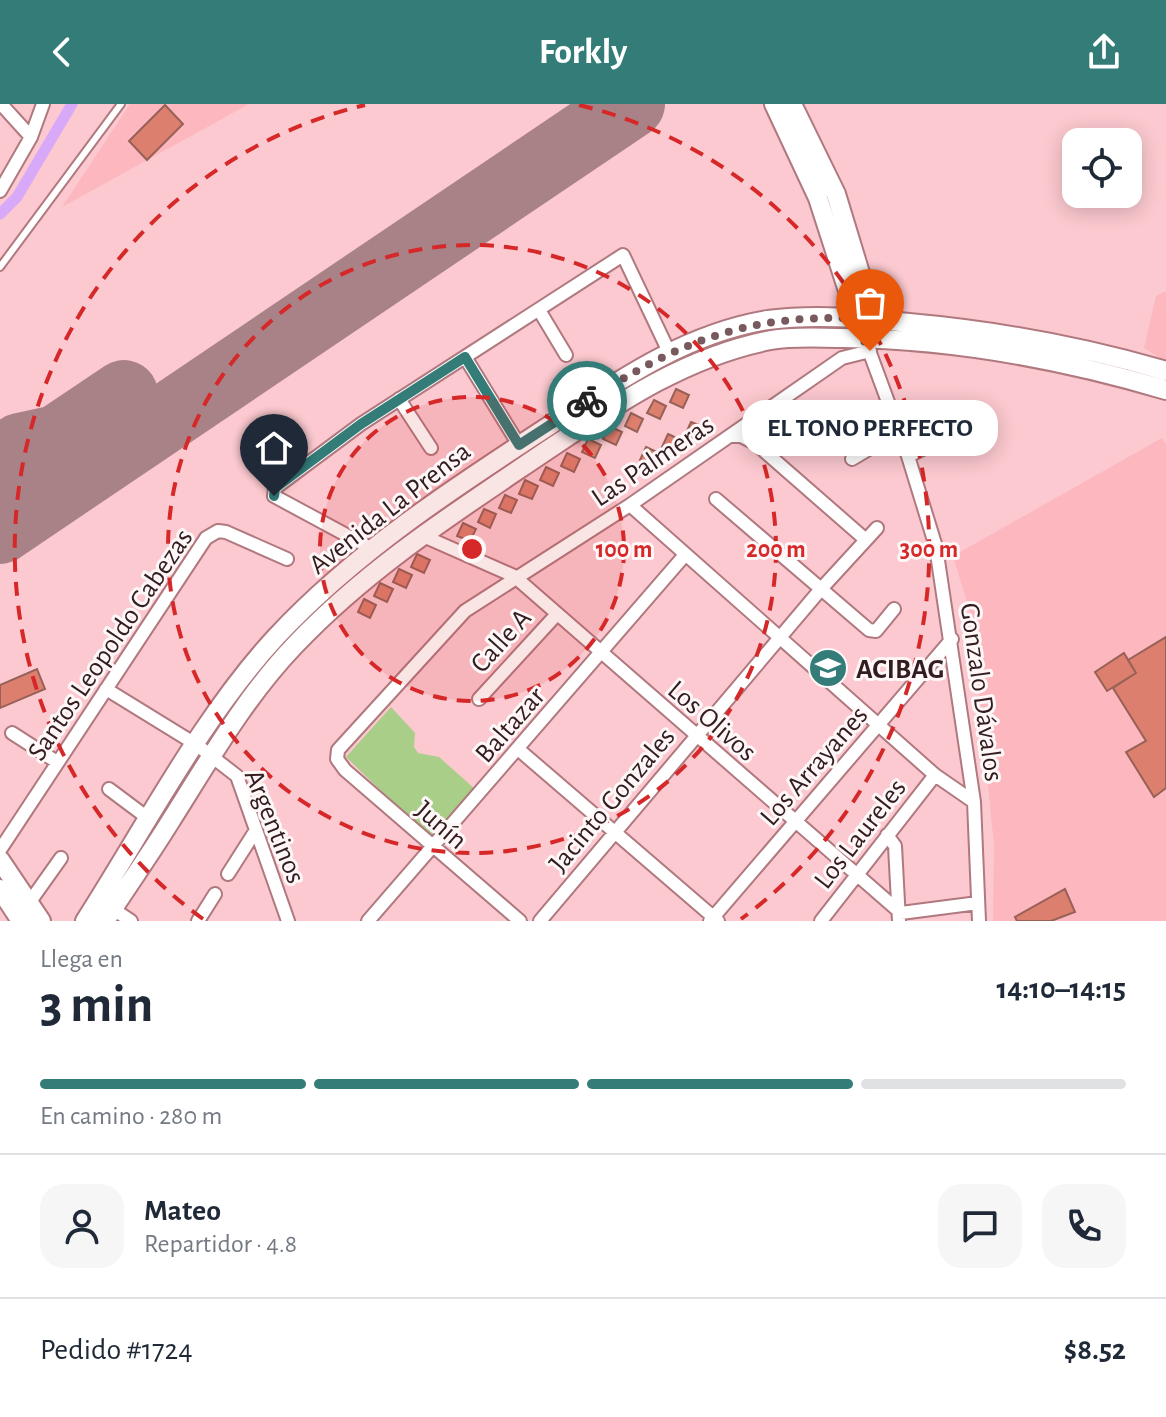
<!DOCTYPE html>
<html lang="es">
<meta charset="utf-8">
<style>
body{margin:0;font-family:"Alegreya Sans",sans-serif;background:#f6f6f7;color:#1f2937;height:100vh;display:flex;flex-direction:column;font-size:30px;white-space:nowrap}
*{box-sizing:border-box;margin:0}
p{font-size:26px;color:#747a83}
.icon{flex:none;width:44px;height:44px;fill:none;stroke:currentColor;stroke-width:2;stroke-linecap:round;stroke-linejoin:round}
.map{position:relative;height:817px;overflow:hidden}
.sheet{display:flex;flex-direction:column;background:#fff;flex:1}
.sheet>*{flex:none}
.tools{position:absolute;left:1062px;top:24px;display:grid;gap:16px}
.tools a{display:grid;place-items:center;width:80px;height:80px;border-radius:16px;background:#fff;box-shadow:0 4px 20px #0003;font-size:40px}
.pin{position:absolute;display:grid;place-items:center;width:68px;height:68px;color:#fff;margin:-82px -34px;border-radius:50% 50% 50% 0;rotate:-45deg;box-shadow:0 0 8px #0007}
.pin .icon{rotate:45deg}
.courier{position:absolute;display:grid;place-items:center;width:80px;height:80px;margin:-40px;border:6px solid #337c78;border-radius:50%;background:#fff;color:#222;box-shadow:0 2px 10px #0007}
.bubble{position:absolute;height:56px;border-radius:24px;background:#fff;box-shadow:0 4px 20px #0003;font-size:26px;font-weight:700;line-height:56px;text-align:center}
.head em{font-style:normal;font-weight:700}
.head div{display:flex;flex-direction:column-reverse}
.head{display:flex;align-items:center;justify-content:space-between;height:136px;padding:0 40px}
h1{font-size:52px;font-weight:700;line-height:60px}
.bar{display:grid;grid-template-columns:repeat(4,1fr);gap:12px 8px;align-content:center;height:96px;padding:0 40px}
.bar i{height:10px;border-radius:6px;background:#e0e1e3}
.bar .active{background:#337c78}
.bar p{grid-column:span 4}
.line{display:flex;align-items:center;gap:20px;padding:0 40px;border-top:2px solid #e0e1e3}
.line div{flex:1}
.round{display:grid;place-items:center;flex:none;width:84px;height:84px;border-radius:24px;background:#f6f6f7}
header{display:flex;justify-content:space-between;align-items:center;height:104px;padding:0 40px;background:#337c78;color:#fff;font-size:36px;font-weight:700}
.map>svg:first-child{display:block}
</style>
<header><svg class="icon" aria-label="back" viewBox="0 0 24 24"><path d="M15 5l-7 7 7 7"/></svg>Forkly<svg class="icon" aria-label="share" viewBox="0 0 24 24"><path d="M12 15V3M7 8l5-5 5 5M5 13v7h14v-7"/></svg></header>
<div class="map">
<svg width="1166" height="817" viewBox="0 0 1166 817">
<rect width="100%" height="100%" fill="#fbc9cf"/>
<path fill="#fdb7bf" d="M130,0H249L62,103Z
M1166,187V258L1144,244L1156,192Z
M1162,334L1166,340V817H993L994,741L971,511L953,452Z"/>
<path fill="#a8ce88" d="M391,603L415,629L414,643L418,649L439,653L476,686L433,737L346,653Z"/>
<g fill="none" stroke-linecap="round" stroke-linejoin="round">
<path stroke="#d9a9f9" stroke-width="11" d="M0,110L17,93L72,0"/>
<path stroke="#a98287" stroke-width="68" d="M0,357L20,343L57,335L124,290
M0,426L631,0"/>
</g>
<path fill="#dd7f6e" stroke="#976157" stroke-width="2" d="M165,1L183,20L147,56L129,37Z
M676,285L689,291L683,304L670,298Z
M654,296L666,302L660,315L647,309Z
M631,309L643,315L637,328L625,322Z
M765,312L775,330L762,337L752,319Z
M691,318L704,323L697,336L685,331Z
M609,322L622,328L616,341L603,335Z
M668,330L681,336L675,348L662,343Z
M588,335L601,341L595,354L582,348Z
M646,343L659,349L653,362L640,356Z
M567,349L580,355L574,368L561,362Z
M546,363L559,369L553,382L540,376Z
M525,376L538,382L532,395L519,390Z
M505,391L517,396L511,409L499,404Z
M484,405L496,410L490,424L478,418Z
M463,419L476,425L470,437L457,432Z
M417,450L430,456L424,469L411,463Z
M399,465L412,471L406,484L393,478Z
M380,479L393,485L387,498L374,492Z
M364,495L376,501L370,514L358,508Z
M1166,533V684L1154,693L1126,648L1146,637L1113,584L1136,569L1128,556Z
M1124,549L1136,569L1107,587L1095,568Z
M37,565L45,585L0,604V581Z
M1065,785L1075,808L1051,817H1017L1015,813Z"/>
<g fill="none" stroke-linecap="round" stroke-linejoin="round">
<g stroke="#b0787f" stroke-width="10">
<path id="service" d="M0,163L121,0"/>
</g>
<g stroke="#b0787f" stroke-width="16">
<path id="minor" d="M1,0L31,33
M0,87L31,33L43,0
M539,206L566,251
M867,241L908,352L936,443L974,698L979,817
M465,253L519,341
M399,295L431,344
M732,332H741L755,339L866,436
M908,352L981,317
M852,355L899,327
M716,395L869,526L876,527L894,505
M630,401L935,671L974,698
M421,431L514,472L901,809L978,799
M374,446L274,392L275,384L361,320L623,151L669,248
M106,585L197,641L237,672L288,817
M479,595L557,510
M12,629L57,658
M518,645L718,817
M109,685L149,715
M887,731L895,742L899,817
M0,746L206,434L218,427L226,428L287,455
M228,770L256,726
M29,799L61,754
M113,805L131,817
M198,817L215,790
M368,817L684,452
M520,817L345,666L337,655L338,646L465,507L630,401L842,254L870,247
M540,817L821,485L877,424
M710,817L952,535
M821,817L935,671"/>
</g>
<g stroke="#b0787f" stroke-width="22">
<path id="primary" d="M774,0L818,94L860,224
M792,0L836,90L877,225
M0,756L41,817
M0,785L21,817
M85,817C144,725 202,613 276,533C355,448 455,383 552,320C619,276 687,229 768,216C814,210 863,214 909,219C997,227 1081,242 1166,267
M105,817C126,784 149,752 170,718C208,658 245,593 295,541C370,462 459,406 549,345C618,299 687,252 771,236C794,232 820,234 843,234C953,235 1061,255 1166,286"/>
</g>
<use href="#service" stroke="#fff" stroke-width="6"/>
<use href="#minor" stroke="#fff" stroke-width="12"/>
<use href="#primary" stroke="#fff" stroke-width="18"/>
</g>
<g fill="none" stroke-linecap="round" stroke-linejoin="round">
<path stroke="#78595d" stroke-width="8" stroke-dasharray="0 14.4" d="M587,297C686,233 755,208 874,215L880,235H863L870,247"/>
<path stroke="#337c78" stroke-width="10" d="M274,392L275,384L361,320L465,253L519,341L587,297"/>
</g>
<circle cx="472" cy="445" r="152" fill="#d62828" fill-opacity=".12"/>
<g fill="none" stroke="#d62828" stroke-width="4" stroke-dasharray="14 10">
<circle cx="472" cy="445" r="152"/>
<circle cx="472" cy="445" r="304"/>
<path d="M203 815A457 457 0 0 1 365 1M579 1A457 457 0 0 1 741 815"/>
</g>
<defs>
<g id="school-disc" transform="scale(2)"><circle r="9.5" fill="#337c78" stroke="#fef7f8"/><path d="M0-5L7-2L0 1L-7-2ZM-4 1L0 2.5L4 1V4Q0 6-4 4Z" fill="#fff"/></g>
</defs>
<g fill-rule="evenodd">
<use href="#school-disc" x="828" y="564"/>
</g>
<g text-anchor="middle" stroke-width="6" stroke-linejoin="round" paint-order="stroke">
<g font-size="28" fill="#321c1f" stroke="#fef7f8">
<text transform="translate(652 356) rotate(-34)" y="10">Las Palmeras</text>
<text transform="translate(389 403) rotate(-38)" y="10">Avenida La Prensa</text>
<text transform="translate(500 536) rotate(-48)" y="10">Calle A</text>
<text transform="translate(109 540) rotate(-56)" y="10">Santos Leopoldo Cabezas</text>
<text transform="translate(983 588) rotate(82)" y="10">Gonzalo Dávalos</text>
<text transform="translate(713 616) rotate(41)" y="10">Los Olivos</text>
<text transform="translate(509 620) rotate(-49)" y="10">Baltazar</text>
<text transform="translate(813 661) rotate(-49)" y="10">Los Arrayanes</text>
<text transform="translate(611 695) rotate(-50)" y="10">Jacinto Gonzales</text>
<text transform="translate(442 720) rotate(41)" y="10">Junín</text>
<text transform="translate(276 722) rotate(68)" y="10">Argentinos</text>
<text transform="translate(859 729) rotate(-52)" y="10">Los Laureles</text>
</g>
<g font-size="28" font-weight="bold" fill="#321c1f" stroke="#fef7f8" text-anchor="start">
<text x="856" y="574">ACIBAG</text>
</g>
</g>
<circle cx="472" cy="445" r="12" fill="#d62828" stroke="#fef7f8" stroke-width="4"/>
<g font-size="24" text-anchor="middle" font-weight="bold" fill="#d62828" stroke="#fef7f8" stroke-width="6" stroke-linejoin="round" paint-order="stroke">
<text x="624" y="453">100 m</text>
<text x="776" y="453">200 m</text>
<text x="929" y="453">300 m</text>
</g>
</svg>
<div class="tools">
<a><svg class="icon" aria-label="locate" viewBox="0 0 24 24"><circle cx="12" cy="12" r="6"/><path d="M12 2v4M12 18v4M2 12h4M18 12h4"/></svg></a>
</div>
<div class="pin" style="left:870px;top:247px;background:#ea580c"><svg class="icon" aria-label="bag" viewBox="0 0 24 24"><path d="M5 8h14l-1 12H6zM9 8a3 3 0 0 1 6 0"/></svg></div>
<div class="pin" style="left:274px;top:392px;background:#1f2937"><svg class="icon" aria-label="home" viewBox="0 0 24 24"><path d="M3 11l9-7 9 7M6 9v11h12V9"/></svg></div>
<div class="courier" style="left:587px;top:297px"><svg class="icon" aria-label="bike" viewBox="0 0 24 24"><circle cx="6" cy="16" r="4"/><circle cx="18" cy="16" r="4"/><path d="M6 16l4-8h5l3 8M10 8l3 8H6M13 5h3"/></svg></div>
<div class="bubble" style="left:742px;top:296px;width:256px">EL TONO PERFECTO</div>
</div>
<section class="sheet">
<div class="head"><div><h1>3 min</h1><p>Llega en</p></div><em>14:10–14:15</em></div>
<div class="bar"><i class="active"></i><i class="active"></i><i class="active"></i><i></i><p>En camino · 280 m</p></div>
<div class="line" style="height:144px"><a class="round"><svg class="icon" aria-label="person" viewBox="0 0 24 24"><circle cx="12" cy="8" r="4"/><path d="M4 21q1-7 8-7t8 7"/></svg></a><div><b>Mateo</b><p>Repartidor · 4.8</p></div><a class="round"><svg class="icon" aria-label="chat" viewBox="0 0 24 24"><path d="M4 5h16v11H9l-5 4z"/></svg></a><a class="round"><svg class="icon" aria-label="phone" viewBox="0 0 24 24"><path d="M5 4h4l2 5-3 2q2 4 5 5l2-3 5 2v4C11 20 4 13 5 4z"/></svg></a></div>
<div class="line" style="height:104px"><div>Pedido #1724</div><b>$8.52</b></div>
</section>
